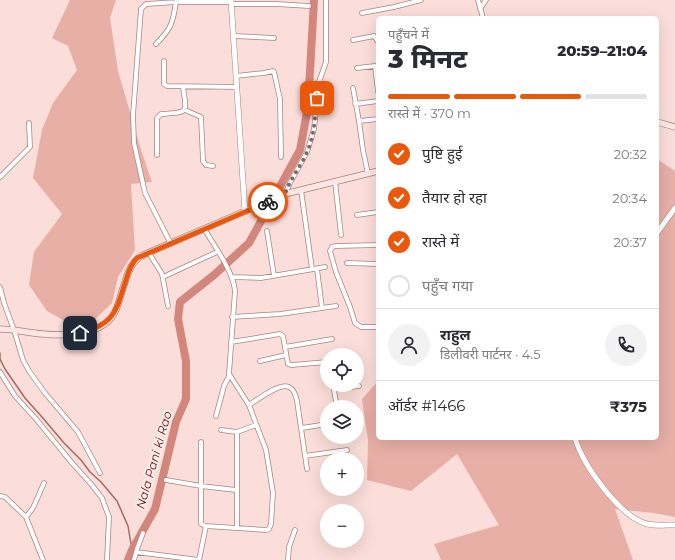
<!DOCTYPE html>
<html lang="hi">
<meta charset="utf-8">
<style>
body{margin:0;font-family:Montserrat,"Noto Sans Devanagari",sans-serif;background:#f2f2f3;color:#2b2b33;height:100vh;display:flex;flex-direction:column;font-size:15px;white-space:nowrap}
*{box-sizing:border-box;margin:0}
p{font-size:13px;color:#7c7c81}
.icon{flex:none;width:22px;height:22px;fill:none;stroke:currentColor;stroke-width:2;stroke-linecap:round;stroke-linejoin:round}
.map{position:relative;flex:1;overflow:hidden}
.details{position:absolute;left:376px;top:16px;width:283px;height:424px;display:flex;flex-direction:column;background:#fff;border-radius:6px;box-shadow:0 4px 16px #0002}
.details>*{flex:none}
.fabs{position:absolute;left:320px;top:348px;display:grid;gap:8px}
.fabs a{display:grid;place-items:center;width:44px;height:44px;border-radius:50%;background:#fff;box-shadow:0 4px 16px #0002;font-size:20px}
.pin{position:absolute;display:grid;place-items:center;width:34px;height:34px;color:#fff;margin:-17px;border-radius:8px;box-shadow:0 2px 6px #0006}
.courier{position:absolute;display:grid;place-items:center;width:40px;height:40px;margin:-20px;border:3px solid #ea580c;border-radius:50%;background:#fff;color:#222;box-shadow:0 1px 5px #0007}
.headline em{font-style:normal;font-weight:800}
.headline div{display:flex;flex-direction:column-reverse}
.headline{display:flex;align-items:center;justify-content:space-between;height:68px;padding:0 12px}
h1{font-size:26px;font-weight:800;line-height:30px}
.bar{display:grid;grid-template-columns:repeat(4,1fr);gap:6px 4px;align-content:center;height:48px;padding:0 12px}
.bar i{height:5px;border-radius:3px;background:#e1e1e2}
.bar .active{background:#ea580c}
.bar p{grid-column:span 4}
.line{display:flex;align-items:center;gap:10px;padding:0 12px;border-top:1px solid #e1e1e2}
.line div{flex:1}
.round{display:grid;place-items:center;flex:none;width:42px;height:42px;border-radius:21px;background:#f2f2f3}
ol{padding:0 12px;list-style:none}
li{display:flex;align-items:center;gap:12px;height:44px}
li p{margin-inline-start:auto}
li .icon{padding:4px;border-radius:50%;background:#ea580c;color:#fff;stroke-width:4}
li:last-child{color:#7c7c81}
li i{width:22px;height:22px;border:2px solid #e1e1e2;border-radius:50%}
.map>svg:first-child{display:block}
</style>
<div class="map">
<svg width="675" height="560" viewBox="0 0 675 560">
<rect width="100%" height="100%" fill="#fbddd9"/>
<path fill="#e7afa6" d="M70,0H116L110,18L118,71L141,150L152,182L131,184L135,250L118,277L112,303L93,321L72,325L47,311L29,285L34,252L62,214L33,178L42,130L53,103L77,70L68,46L52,38Z
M657,159L675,171V517L654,513L615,509L633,560H441L434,544L499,525L457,454L411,491L367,480L368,440L362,399L378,381V438H657Z"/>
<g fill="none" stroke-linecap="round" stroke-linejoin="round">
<path stroke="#a46b63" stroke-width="1.5" d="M0,353V359L5,369L25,398L42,417L64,443L81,460L90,472L101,482L117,501L128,526L132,550"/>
<path stroke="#d3877c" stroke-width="8" d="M128,560L132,550L155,509L176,422L186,399V361L178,319L180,302L214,275L249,243L300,150L308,107L314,0"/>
<g stroke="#a78580" stroke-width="5.5">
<path id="minor" d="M478,0L483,18
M232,4H276L309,6
M480,9L486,0
M362,13L394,7L421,0
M234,36L274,38
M353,40L374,36L378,42
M156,44C171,29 173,23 176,2
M164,61V84L167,86L237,87
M357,68L375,66L378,92
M236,76L264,73L273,71L274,72L280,99L281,157
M353,88L359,121
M355,104L378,101
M185,110L201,117L203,161L206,165L213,166
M157,155V118L161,114C189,112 187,114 183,87
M368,174L363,150L359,121L378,119
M0,177L30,147L29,123
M335,181L341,235
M301,190L312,269
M285,194L290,183L307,152L314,129L319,82L326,62V0
M357,215L378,212
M267,231L274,276
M171,244L145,193L134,143L133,115L141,9L146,4L176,2H231
M378,245L336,246L332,247L330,251L336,272L350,307L355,323L361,327H378
M149,253L162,274L168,306
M347,263L378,264
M317,269L322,308
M163,277L217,252
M232,277L261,278L325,267
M0,287L4,303L14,330L23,360L29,371L45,393L78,432L100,473
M232,317L280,314L336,306
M231,342L280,334L283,336L288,364L292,365L327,362
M285,347L332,339
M260,361L286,355
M0,372L15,396L36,419L72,463L91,484L102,498L109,517L107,560
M333,385L337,407
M334,389L359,386
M249,405C257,400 280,382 289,387C294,389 296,396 297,401L307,469
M216,416L224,386L229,376
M302,428L327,424
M221,430L237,432L256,425
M201,442V524L206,526L266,530L269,529L271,524L273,493L266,450L249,405L229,374L235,291C233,271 215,247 205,230
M305,456L347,450
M166,480L201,486L236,490
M0,496L5,497L26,517L43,560
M26,517L33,508L44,483
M237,527V432
M136,552L199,560L206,526
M134,560L137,549L143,533
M288,560L289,547L295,530"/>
</g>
<g stroke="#a78580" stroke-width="6">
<path id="tertiary" d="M231,0L245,212
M657,233L675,208
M575,438C583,465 619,516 647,524C656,526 666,525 675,525"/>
</g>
<g stroke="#a78580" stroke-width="7">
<path id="secondary" d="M657,122L675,127
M0,329C14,329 28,333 43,334C65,336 97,336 112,317C118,309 120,297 123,288C128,274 130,262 143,255L285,194L378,171"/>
</g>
<use href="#minor" stroke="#fff" stroke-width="4"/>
<use href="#tertiary" stroke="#fff" stroke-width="5"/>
<use href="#secondary" stroke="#fde6e3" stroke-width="5.5"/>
</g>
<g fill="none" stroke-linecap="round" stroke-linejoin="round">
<path stroke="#7c6966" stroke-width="4" stroke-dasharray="0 7.2" d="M268,202L285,194C291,177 303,164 309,147C315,131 315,114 317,98"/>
<path stroke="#ea580c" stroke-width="5" d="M80,333C117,324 116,309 127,277C129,270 131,264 137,258L268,202"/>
</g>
<g text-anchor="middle" stroke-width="4" stroke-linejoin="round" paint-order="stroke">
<g font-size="12" font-style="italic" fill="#660806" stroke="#fdeeec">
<text transform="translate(154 460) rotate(-74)" y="4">Nala Pani ki Rao</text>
</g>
</g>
</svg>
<div class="fabs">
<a><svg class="icon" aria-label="locate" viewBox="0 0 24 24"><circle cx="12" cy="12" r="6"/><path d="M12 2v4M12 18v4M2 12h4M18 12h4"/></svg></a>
<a><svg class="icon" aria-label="layers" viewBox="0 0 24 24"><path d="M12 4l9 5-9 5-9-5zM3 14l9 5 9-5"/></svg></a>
<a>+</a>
<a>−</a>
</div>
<div class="pin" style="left:317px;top:98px;background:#ea580c"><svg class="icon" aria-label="bag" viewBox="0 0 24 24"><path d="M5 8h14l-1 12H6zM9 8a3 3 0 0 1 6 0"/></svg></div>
<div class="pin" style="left:80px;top:333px;background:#1f2937"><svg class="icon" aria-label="home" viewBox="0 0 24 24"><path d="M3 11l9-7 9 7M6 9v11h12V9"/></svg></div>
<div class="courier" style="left:268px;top:202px"><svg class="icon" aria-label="bike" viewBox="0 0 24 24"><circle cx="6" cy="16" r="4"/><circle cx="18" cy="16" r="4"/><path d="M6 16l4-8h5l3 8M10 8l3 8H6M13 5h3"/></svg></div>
<section class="details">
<div class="headline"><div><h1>3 मिनट</h1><p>पहुँचने में</p></div><em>20:59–21:04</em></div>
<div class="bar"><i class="active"></i><i class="active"></i><i class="active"></i><i></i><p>रास्ते में · 370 m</p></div>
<ol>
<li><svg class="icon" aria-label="check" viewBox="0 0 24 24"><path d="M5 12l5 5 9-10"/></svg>पुष्टि हुई<p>20:32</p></li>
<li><svg class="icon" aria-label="check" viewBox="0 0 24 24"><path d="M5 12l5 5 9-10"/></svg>तैयार हो रहा<p>20:34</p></li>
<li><svg class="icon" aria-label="check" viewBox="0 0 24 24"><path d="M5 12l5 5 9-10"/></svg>रास्ते में<p>20:37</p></li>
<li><i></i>पहुँच गया</li>
</ol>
<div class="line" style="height:72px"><a class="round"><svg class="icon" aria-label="person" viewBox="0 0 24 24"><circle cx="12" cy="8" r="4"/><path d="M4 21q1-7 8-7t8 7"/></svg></a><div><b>राहुल</b><p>डिलीवरी पार्टनर · 4.5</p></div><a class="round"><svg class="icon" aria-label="phone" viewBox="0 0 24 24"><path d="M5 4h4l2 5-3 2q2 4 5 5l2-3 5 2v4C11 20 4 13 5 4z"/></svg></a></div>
<div class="line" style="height:52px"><div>ऑर्डर #1466</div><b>₹375</b></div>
</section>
</div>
